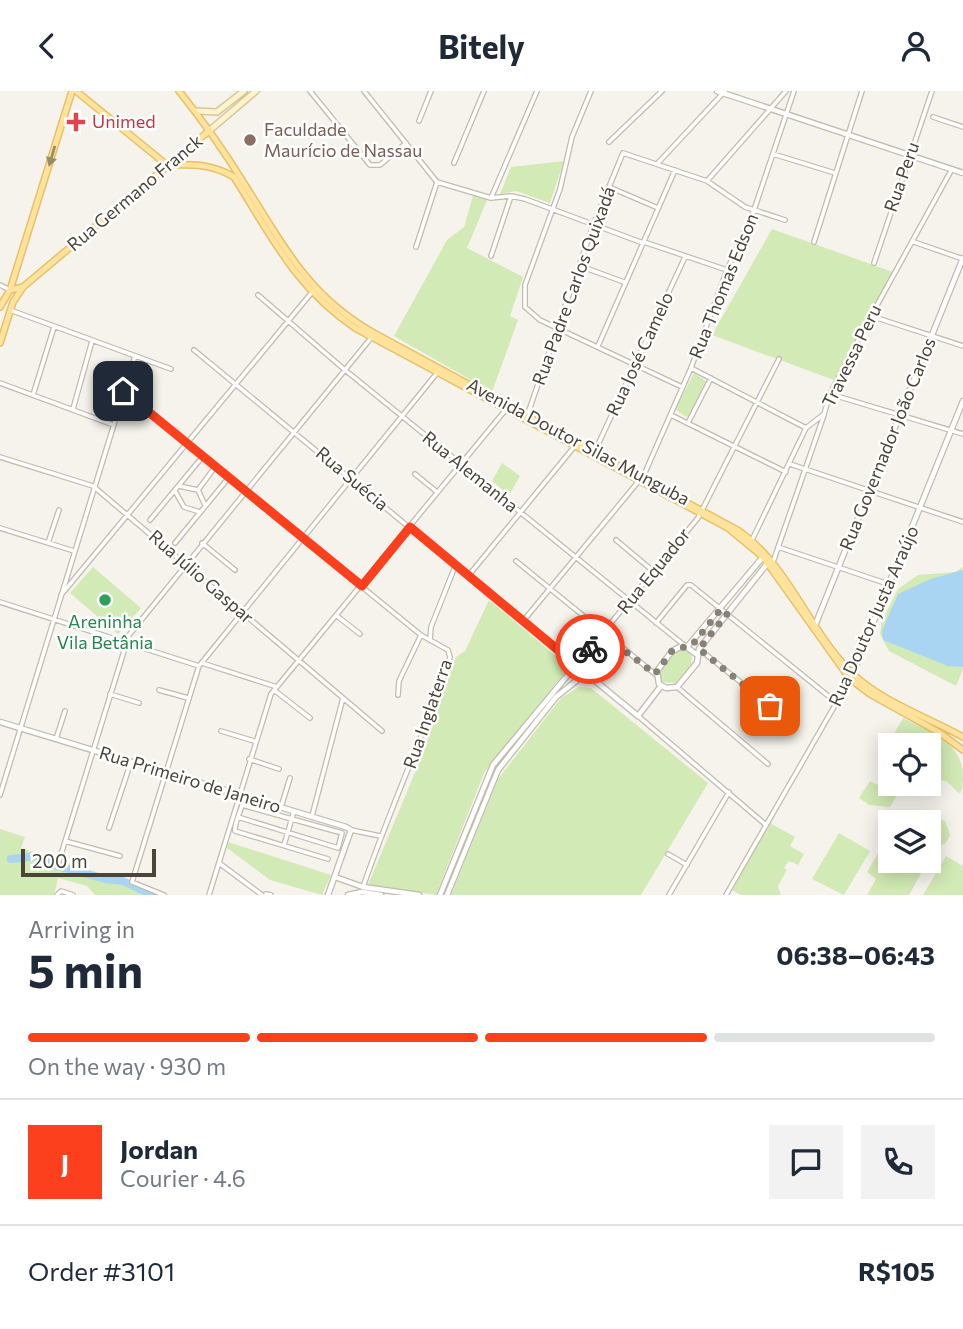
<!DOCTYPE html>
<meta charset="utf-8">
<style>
body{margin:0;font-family:Commissioner,sans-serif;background:#f2f2f3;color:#1f2937;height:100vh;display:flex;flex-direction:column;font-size:26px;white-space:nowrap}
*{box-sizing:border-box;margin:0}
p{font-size:23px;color:#747a83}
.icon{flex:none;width:38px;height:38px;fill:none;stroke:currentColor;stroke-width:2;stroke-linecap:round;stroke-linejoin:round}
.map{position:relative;height:804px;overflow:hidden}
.details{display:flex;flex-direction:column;background:#fff;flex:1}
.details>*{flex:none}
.controls{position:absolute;left:878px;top:642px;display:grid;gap:14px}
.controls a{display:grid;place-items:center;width:63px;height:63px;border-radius:0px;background:#fff;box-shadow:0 4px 18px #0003;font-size:35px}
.scale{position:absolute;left:21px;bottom:18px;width:135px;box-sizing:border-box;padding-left:7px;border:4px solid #4b4439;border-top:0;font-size:19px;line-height:24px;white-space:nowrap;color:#4b4439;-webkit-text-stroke:5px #fff;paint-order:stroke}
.pin{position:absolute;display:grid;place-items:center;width:60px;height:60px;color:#fff;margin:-30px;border-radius:14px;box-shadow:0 4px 10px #0006}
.courier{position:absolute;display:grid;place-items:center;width:70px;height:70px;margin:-35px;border:5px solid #fc3f1d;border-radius:50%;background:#fff;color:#222;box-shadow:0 2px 9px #0007}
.overview em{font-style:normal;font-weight:700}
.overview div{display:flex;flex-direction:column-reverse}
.overview{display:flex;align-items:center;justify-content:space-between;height:119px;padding:0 28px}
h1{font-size:46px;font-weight:700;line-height:52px}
.bar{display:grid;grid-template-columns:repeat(4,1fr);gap:10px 7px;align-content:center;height:84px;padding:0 28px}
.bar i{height:9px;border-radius:5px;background:#e0e1e3}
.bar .current{background:#fc3f1d}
.bar p{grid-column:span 4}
.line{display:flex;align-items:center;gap:18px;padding:0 28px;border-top:2px solid #e0e1e3}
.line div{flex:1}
.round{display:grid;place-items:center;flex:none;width:74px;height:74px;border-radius:0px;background:#f2f2f3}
header{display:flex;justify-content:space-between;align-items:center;height:91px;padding:0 28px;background:#fff;font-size:32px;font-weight:700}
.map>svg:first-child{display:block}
</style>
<header><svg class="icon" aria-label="back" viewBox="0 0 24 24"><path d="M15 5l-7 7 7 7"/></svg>Bitely<svg class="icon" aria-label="person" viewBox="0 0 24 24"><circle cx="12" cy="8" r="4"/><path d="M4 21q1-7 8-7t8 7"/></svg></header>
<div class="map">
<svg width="963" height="804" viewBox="0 0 963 804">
<rect width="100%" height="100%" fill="#f6f3ec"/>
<path fill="#d2eab5" d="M564,70L550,112L516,100L500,103L511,76Z
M473,105L487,109L467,157L523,186L510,225L518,229L492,301L394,245L447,149L464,136Z
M772,138L893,181L834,289L712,244Z
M694,282L707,291L689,325L686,326L675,318Z
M502,372L520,385L509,404L492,390Z
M93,476L141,517L118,543L70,502Z
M963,476V578L956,595L889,560L880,543L882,530L898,498L918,484L955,481Z
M489,509L569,576L484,682L436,804L368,794L419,672L456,566L465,560Z
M681,557L691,562L692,574L676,592L663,591L659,586L661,576Z
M579,596L591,597L708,692L641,804H451L498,688L561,607Z
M903,627C931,642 963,651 963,686C963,693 963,697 960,703L946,690L935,689L929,675V654H902L891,648Z
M870,690L897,704L890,716L869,714L859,707Z
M936,726L945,730L950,744L945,753L931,756L929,732L922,731Z
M770,732L795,746L790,755L804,763L798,774L789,770L784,777L787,779L778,795L781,804H741L732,799Z
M0,738L25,746L21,757L168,804H95L87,795L58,787L54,804H0Z
M839,742L870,760L844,804L812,788Z
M228,751L331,784L322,804L270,789L227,757Z
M891,751V770H928L909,804H867L876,788L867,781L882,756Z
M946,765L963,775V804H923Z"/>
<path fill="#a9d4f2" d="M963,479V576L948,575L883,549L882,540L898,503L931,488Z"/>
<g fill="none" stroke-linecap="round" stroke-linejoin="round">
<path stroke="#a9d4f2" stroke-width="8" d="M11,768L38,765L50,773L105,788L123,790L152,804"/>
<g stroke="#c2bbae" stroke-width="6">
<path id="minor" d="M310,0L370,74H380L406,52
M364,0L437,91
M591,0L572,46L560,98L525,194V216L540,229L682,296
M933,26L963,36
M419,30L431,0
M609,51L662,0
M773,63L835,82
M454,72L484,0
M657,73L725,0
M707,90L786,0
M437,91L491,107L511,105L525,108L643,152
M609,96L658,117
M491,107L537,0
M644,151L727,179
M814,151L862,0
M914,151L963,168
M416,156L437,91
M491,165L511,105
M874,172L932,0
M580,175L624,191
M0,194L10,199
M258,204L345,279L684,554
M10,219L171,278
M871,225L963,255
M598,255L675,79
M194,259L576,574L698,427L779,268
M691,277L806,337
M0,292L111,333
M123,301L421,544L448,559L450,566L446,580C420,652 388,723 363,796
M830,303L963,343
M33,304L54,236
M73,318L92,250
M671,324L786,381
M527,325L594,132L623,62L707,90L745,116L785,129
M688,332L711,287
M595,360L685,166
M0,366L93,395L382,640
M790,373L963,431
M415,383L437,401
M643,386L691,277L727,179L754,119L794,0
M179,395L198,399L205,414
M198,399L215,376
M175,400L184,416L200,421
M150,429L199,370
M0,437L74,460
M616,449L653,480
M752,449L806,337L824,323L830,303L871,225L952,78
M48,452L59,419
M175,452L226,390
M202,452L235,479
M778,456L888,493
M516,470L655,583
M773,471L824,324
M469,484L574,356
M61,504L313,200
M0,511L199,575
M337,525L360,543
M524,529L638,391
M656,532L687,494H691L837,612
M430,549L431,536L456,473
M699,558L792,632
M202,572L277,596
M677,596L768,673
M159,599L188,607
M274,599L310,627
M110,603L139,612
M398,604L399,590L421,544
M638,625L766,734
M221,640L254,650
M56,648L65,620
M249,668L279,678
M0,704L135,265
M281,716L290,687
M312,725L343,607
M238,726L338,757L342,742L242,714C240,722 234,733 235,740L328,768
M109,737L131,671
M351,739L380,745
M65,750L120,765
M284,754L294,720
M668,763L687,774
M59,770L129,544L371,247
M219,772L262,804
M266,803L271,804
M57,804L61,800L73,804
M164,804L132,791L199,575L437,282
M209,804L271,603L508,316
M669,804L729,701
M726,804L850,588"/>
</g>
<g stroke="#c2bbae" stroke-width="7">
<path id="tertiary" d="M717,0L963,82
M814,537L963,167
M687,556L763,466
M696,563L684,554L672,560L657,580L659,593L666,597L677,596L697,572L699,558L767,473
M852,584L963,310
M0,631L346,736L351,739L328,804
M335,786L363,796L419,804
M348,804L362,801L381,804
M440,804L493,674L576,574L638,625L661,595
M447,804L498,679L556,606L586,582"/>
</g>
<g stroke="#d6c79b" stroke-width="8">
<path id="secondary" d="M195,20L217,21L244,0
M210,39L256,0"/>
</g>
<g stroke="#e6c16a" stroke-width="8">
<path id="primary" d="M76,0L167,74C193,73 212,73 234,86C272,146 295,196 355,237L728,437L763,466L850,588L870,603L940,642L963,659
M179,0C204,31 226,63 247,97C284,156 309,205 372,241L739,440C790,476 808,539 852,582C882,611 927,626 963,646
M10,199L23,196L210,39
M0,216L10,199L72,0
M0,252L13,211L23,196"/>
</g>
<use href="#minor" stroke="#fff" stroke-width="3.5"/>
<use href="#tertiary" stroke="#fff" stroke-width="4.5"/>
<use href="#secondary" stroke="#fff3cd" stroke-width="5"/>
<use href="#primary" stroke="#ffe39c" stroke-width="5"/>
</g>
<defs><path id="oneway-solid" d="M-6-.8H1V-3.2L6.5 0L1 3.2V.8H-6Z" transform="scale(1.75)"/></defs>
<use fill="#9c8c66" href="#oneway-solid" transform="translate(52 65) rotate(106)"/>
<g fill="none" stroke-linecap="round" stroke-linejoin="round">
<path stroke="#878178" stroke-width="7" stroke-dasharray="0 12.6" d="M590,558L603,543L655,583L672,560L693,553L721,518L727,523L699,558L770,615"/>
<path stroke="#fc3f1d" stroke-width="9" d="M123,300L362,495L410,436L576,574L590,558"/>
</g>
<path fill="#e0444e" stroke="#fff" stroke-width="2.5" d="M72.5 20.5h7v7h7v7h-7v7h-7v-7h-7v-7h7z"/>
<circle fill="#8d6e63" stroke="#fff" stroke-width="2.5" cx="250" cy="49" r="7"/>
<circle fill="#2e9e5b" stroke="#fff" stroke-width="2.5" cx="105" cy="509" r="7"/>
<g text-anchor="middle" stroke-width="5" stroke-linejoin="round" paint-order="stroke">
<g font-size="18" fill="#be3a42" stroke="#fff" text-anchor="start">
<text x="92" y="37">Unimed</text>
</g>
<g font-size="18" fill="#785e54" stroke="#fff" text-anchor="start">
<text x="264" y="45">Faculdade<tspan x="264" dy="21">Maurício de Nassau</tspan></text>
</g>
<g font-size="18" fill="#4b4439" stroke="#fff">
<text transform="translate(902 86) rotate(-71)" y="6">Rua Peru</text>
<text transform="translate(135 102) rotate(-40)" y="6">Rua Germano Franck</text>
<text transform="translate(574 195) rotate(-70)" y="6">Rua Padre Carlos Quixadá</text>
<text transform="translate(724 195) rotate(-68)" y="6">Rua Thomas Edson</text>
<text transform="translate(640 263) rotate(-65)" y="6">Rua José Camelo</text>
<text transform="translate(852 265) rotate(-64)" y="6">Travessa Peru</text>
<text transform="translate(578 351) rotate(28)" y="6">Avenida Doutor Silas Munguba</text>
<text transform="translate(888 353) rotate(-68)" y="6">Rua Governador João Carlos</text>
<text transform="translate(470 381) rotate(39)" y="6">Rua Alemanha</text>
<text transform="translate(352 388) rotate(40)" y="6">Rua Suécia</text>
<text transform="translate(654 480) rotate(-51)" y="6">Rua Equador</text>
<text transform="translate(201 486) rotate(41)" y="6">Rua Júlio Gaspar</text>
<text transform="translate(874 525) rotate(-66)" y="6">Rua Doutor Justa Araújo</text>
<text transform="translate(428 623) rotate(-71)" y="6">Rua Inglaterra</text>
<text transform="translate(190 689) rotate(17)" y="6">Rua Primeiro de Janeiro</text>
</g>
<g font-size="18" fill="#27864d" stroke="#fff">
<text x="105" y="537">Areninha<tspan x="105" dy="21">Vila Betânia</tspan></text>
</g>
</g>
</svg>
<div class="controls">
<a><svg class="icon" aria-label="locate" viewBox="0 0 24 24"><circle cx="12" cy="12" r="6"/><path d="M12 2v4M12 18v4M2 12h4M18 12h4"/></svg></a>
<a><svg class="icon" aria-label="layers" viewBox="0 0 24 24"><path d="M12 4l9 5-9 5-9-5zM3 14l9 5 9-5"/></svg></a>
</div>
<div class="scale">200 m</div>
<div class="pin" style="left:770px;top:615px;background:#ea580c"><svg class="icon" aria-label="bag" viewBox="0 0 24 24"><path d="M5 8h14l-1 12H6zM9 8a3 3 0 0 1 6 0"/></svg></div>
<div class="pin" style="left:123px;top:300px;background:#1f2937"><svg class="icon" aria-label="home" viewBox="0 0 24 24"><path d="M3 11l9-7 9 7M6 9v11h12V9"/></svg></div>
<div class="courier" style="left:590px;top:558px"><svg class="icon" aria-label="bike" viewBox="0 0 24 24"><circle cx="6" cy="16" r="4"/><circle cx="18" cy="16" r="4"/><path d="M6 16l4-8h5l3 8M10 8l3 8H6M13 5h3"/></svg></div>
</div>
<section class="details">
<div class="overview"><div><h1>5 min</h1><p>Arriving in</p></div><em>06:38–06:43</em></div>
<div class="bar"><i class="current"></i><i class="current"></i><i class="current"></i><i></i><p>On the way · 930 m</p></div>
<div class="line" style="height:126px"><b class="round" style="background:#fc3f1d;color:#fff">J</b><div><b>Jordan</b><p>Courier · 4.6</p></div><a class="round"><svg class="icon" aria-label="chat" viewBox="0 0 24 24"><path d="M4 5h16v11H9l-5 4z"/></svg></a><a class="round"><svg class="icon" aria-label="phone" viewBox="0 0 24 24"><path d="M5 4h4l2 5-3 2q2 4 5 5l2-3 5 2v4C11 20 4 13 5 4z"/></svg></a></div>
<div class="line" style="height:91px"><div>Order #3101</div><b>R$105</b></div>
</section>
